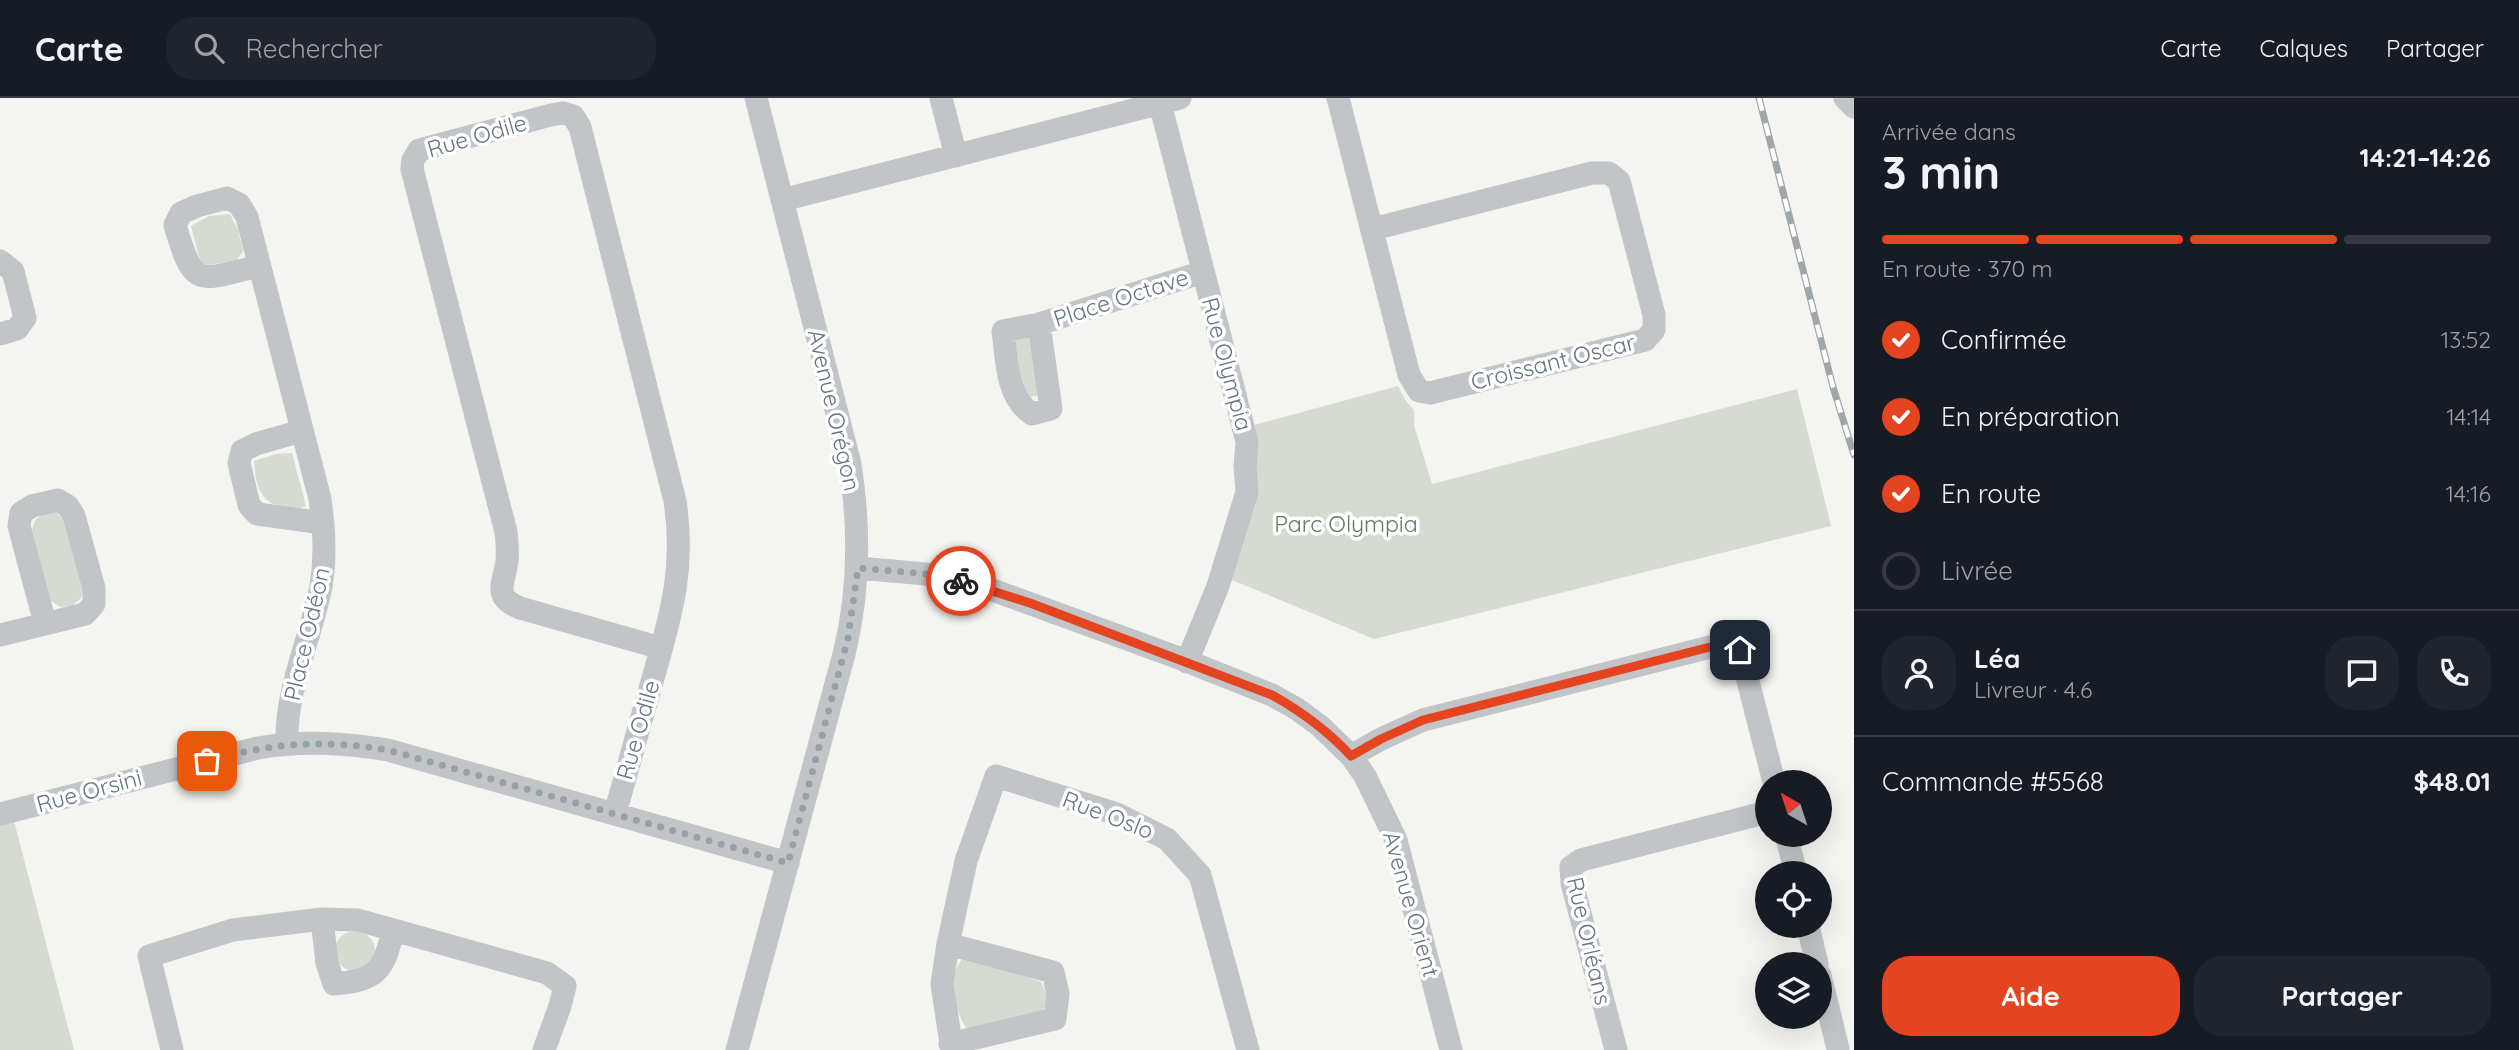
<!DOCTYPE html>
<html lang="fr">
<meta charset="utf-8">
<style>
body{margin:0;font-family:Quicksand,sans-serif;background:#20242c;color:#f1f3f6;height:100vh;display:flex;flex-direction:column;font-size:26px;white-space:nowrap}
*{box-sizing:border-box;margin:0}
p{font-size:23px;color:#9ea1a6}
.icon{flex:none;width:38px;height:38px;fill:none;stroke:currentColor;stroke-width:2;stroke-linecap:round;stroke-linejoin:round}
.map{position:relative;flex:1;overflow:hidden}
.side{display:flex;flex-direction:column;background:#171b24;width:665px}
.side>*{flex:none}
.needle{width:46px;rotate:321deg}
.fabs{position:absolute;left:1755px;top:672px;display:grid;gap:14px}
.fabs a{display:grid;place-items:center;width:77px;height:77px;border-radius:50%;background:#171b24;box-shadow:0 7px 28px #0002;font-size:35px}
.pin{position:absolute;display:grid;place-items:center;width:60px;height:60px;color:#fff;margin:-30px;border-radius:14px;box-shadow:0 4px 10px #0006}
.courier{position:absolute;display:grid;place-items:center;width:70px;height:70px;margin:-35px;border:5px solid #e44420;border-radius:50%;background:#fff;color:#222;box-shadow:0 2px 9px #0007}
.summary em{font-style:normal;font-weight:700}
.summary div{display:flex;flex-direction:column-reverse}
.summary{display:flex;align-items:center;justify-content:space-between;height:119px;padding:0 28px}
h1{font-size:46px;font-weight:700;line-height:52px}
.bar{display:grid;grid-template-columns:repeat(4,1fr);gap:10px 7px;align-content:center;height:84px;padding:0 28px}
.bar i{height:9px;border-radius:5px;background:#363941}
.bar .on{background:#e44420}
.bar p{grid-column:span 4}
.line{display:flex;align-items:center;gap:18px;padding:0 28px;border-top:2px solid #363941}
.line div{flex:1}
.round{display:grid;place-items:center;flex:none;width:74px;height:74px;border-radius:28px;background:#20242c}
ol{padding:0 28px;list-style:none}
li{display:flex;align-items:center;gap:21px;height:77px}
li p{margin-inline-start:auto}
li .icon{padding:7px;border-radius:50%;background:#e44420;color:#fff;stroke-width:4}
li:last-child{color:#9ea1a6}
li i{width:38px;height:38px;border:4px solid #363941;border-radius:50%}
.action{display:flex;gap:14px;margin-top:auto;padding:14px 28px}
.action a{flex:1;height:80px;border-radius:28px;background:#e44420;color:#fff;font-size:28px;font-weight:700;line-height:80px;text-align:center}
.action a+a{background:#20242c;color:#f1f3f6}
header{display:flex;align-items:center;gap:42px;box-sizing:border-box;height:98px;padding:0 35px;background:#171b24;border-bottom:2px solid #363941}
header strong{font-size:33px}
nav{display:flex;gap:38px;margin-inline-start:auto;font-size:24px}
.search{width:490px;height:63px;background:#20242c;display:flex;align-items:center;gap:18px;box-sizing:border-box;padding:0 24px;border-radius:28px;color:#9ea1a6;font-size:26px}
main{display:flex;flex:1;min-height:0}
.map>svg:first-child{display:block}
</style>
<header>
<strong>Carte</strong>
<div class="search"><svg class="icon" aria-label="search" viewBox="0 0 24 24"><circle cx="10" cy="10" r="6"/><path d="M15 15l6 6"/></svg>Rechercher</div>
<nav><a>Carte</a><a>Calques</a><a>Partager</a></nav>
</header>
<main>
<div class="map">
<svg width="1854" height="952" viewBox="0 0 1854 952">
<rect width="100%" height="100%" fill="#f4f4f0"/>
<path fill="#d5dbd1" d="M230,116L238,132L243,153L237,162L210,167L201,166L191,128L209,118Z
M1034,239L1042,297L1023,300L1015,242Z
M1398,288L1406,303L1414,312V327L1432,386L1797,291L1831,428L1374,541L1232,482L1254,327Z
M292,355L306,408C297,412 294,413 285,410C258,404 256,387 254,363L276,356Z
M46,415H57L65,424L84,489L81,500L72,508L60,509L50,502L32,431L36,421Z
M14,723L74,952H0V727Z
M335 853a20 20 0 1 1 40 0a20 20 0 1 1-40 0Z
M964,859L976,860L1041,884L1046,895L1047,907L1041,915L968,933C954,911 945,880 964,859Z"/>
<g fill="none" stroke-linecap="round" stroke-linejoin="round">
<path stroke="#c1c5c8" stroke-width="23" d="M941,0L956,58
M1338,0L1409,277L1419,293L1430,295L1645,242L1654,232V217L1619,83L1609,75H1592L1373,131
M1845,0L1854,9
M1160,5L1247,344L1245,368L1247,394L1218,488L1187,564
M782,102L1180,0
M0,163L13,173L25,220L17,231L0,236
M259,168C198,182 194,193 175,127L181,115L197,108L227,100L239,106L247,119L320,401C324,431 326,458 321,488C311,540 285,592 287,646
M1039,226L1051,311L1032,316C1006,299 1007,262 1003,233L1039,226L1203,174
M301,333L256,346L242,353L239,365L249,407L257,416L323,425
M858,470L926,476L987,490L1179,560L1272,597L1297,611L1320,628L1351,658L1365,678L1396,742L1451,952
M0,537L85,516L94,506V490L74,418L68,408L58,402L32,408L21,415L19,428L45,525
M1351,658L1381,641L1423,622L1722,546C1732,545 1738,546 1741,556L1774,684
M615,715C627,674 638,632 650,591C669,523 686,475 675,403L580,29L573,18L563,15L551,17L419,52L413,62L412,71L506,434C507,444 508,453 507,463C504,486 492,499 520,510L661,550
M0,716L258,650C302,642 344,645 388,652L788,765
M1786,737L1796,775
M322,821L327,865L334,886C377,882 384,873 393,832
M1808,828L1817,866
M948,846L1053,874L1058,896L1055,921L950,946
M1820,877L1838,951
M172,952L149,858L233,832L322,821L358,822L547,875L565,888L560,908L544,952
M737,952L844,556C860,492 860,430 850,366L756,0
M952,952L942,886L948,846L966,763L996,678L1117,716L1167,741L1200,777L1248,952
M1616,952L1572,785L1571,769L1581,762L1768,714"/>
<g stroke="#a0a7ab" stroke-width="7">
<path id="rail" d="M1759,0L1833,289L1854,357"/>
</g>
<use href="#rail" stroke="#fff" stroke-width="4.5" stroke-dasharray="13" stroke-linecap="butt"/>
</g>
<g fill="none" stroke-linecap="round" stroke-linejoin="round">
<path stroke="#96a1a8" stroke-width="7" stroke-dasharray="0 12.6" d="M207,663C274,645 319,641 388,652L788,765L848,540L858,470L926,476L961,483"/>
<path stroke="#e44420" stroke-width="9" d="M961,483L1030,505L1272,597C1302,614 1328,633 1351,658L1381,641L1423,622L1722,546L1732,545L1740,552"/>
</g>
<g text-anchor="middle" stroke-width="7" stroke-linejoin="round" paint-order="stroke">
<g font-size="23" fill="#637581" stroke="#fff">
<text transform="translate(477 38) rotate(-16)" y="8">Rue Odile</text>
<text transform="translate(1121 200) rotate(-18)" y="8">Place Octave</text>
<text transform="translate(1553 264) rotate(-14)" y="8">Croissant Oscar</text>
<text transform="translate(1227 266) rotate(75)" y="8">Rue Olympia</text>
<text transform="translate(834 312) rotate(77)" y="8">Avenue Orégon</text>
<text transform="translate(307 536) rotate(-77)" y="8">Place Odéon</text>
<text transform="translate(638 632) rotate(-74)" y="8">Rue Odile</text>
<text transform="translate(89 693) rotate(-15)" y="8">Rue Orsini</text>
<text transform="translate(1108 717) rotate(21)" y="8">Rue Oslo</text>
<text transform="translate(1411 806) rotate(74)" y="8">Avenue Orient</text>
<text transform="translate(1589 843) rotate(77)" y="8">Rue Orléans</text>
</g>
<g font-size="23" fill="#677861" stroke="#fff">
<text x="1346" y="434">Parc Olympia</text>
</g>
</g>
</svg>
<div class="fabs">
<a><svg class="needle" viewBox="-14 -14 28 28"><path d="M0-13l5 13h-10z" fill="#e53935"/><path d="M0 13l5-13h-10z" fill="#9ea1a6"/></svg></a>
<a><svg class="icon" aria-label="locate" viewBox="0 0 24 24"><circle cx="12" cy="12" r="6"/><path d="M12 2v4M12 18v4M2 12h4M18 12h4"/></svg></a>
<a><svg class="icon" aria-label="layers" viewBox="0 0 24 24"><path d="M12 4l9 5-9 5-9-5zM3 14l9 5 9-5"/></svg></a>
</div>
<div class="pin" style="left:207px;top:663px;background:#ea580c"><svg class="icon" aria-label="bag" viewBox="0 0 24 24"><path d="M5 8h14l-1 12H6zM9 8a3 3 0 0 1 6 0"/></svg></div>
<div class="pin" style="left:1740px;top:552px;background:#1f2937"><svg class="icon" aria-label="home" viewBox="0 0 24 24"><path d="M3 11l9-7 9 7M6 9v11h12V9"/></svg></div>
<div class="courier" style="left:961px;top:483px"><svg class="icon" aria-label="bike" viewBox="0 0 24 24"><circle cx="6" cy="16" r="4"/><circle cx="18" cy="16" r="4"/><path d="M6 16l4-8h5l3 8M10 8l3 8H6M13 5h3"/></svg></div>
</div>
<section class="side">
<div class="summary"><div><h1>3 min</h1><p>Arrivée dans</p></div><em>14:21–14:26</em></div>
<div class="bar"><i class="on"></i><i class="on"></i><i class="on"></i><i></i><p>En route · 370 m</p></div>
<ol>
<li><svg class="icon" aria-label="check" viewBox="0 0 24 24"><path d="M5 12l5 5 9-10"/></svg>Confirmée<p>13:52</p></li>
<li><svg class="icon" aria-label="check" viewBox="0 0 24 24"><path d="M5 12l5 5 9-10"/></svg>En préparation<p>14:14</p></li>
<li><svg class="icon" aria-label="check" viewBox="0 0 24 24"><path d="M5 12l5 5 9-10"/></svg>En route<p>14:16</p></li>
<li><i></i>Livrée</li>
</ol>
<div class="line" style="height:126px"><a class="round"><svg class="icon" aria-label="person" viewBox="0 0 24 24"><circle cx="12" cy="8" r="4"/><path d="M4 21q1-7 8-7t8 7"/></svg></a><div><b>Léa</b><p>Livreur · 4.6</p></div><a class="round"><svg class="icon" aria-label="chat" viewBox="0 0 24 24"><path d="M4 5h16v11H9l-5 4z"/></svg></a><a class="round"><svg class="icon" aria-label="phone" viewBox="0 0 24 24"><path d="M5 4h4l2 5-3 2q2 4 5 5l2-3 5 2v4C11 20 4 13 5 4z"/></svg></a></div>
<div class="line" style="height:91px"><div>Commande #5568</div><b>$48.01</b></div>
<div class="action"><a>Aide</a><a>Partager</a></div>
</section>
</main>
